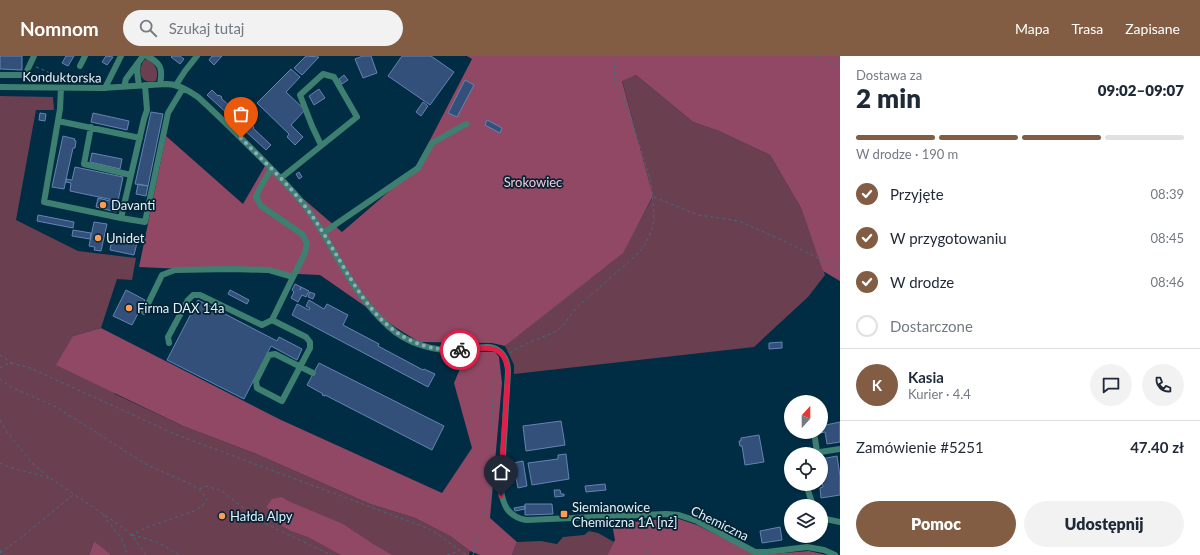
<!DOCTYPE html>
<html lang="pl">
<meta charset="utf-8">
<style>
body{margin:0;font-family:Lato,sans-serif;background:#f2f2f3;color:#1f2937;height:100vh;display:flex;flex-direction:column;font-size:15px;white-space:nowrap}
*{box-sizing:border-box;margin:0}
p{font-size:13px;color:#747a83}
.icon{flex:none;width:22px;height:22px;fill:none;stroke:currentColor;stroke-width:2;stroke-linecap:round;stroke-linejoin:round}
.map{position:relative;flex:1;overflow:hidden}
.details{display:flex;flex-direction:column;background:#fff;width:360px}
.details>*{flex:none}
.needle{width:26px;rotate:21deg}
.buttons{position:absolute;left:784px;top:339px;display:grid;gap:8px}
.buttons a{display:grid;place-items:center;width:44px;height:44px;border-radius:50%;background:#fff;box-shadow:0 1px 3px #0004;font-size:20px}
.pin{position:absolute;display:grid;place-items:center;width:34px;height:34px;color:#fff;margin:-41px -17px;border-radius:50% 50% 50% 0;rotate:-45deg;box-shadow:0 0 4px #0007}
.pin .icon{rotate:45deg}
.courier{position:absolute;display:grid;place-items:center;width:40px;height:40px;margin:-20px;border:3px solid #e11d48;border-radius:50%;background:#fff;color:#222;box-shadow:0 1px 5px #0007}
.overview em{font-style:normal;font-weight:800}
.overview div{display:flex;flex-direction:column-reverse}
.overview{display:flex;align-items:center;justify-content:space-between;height:68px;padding:0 16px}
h1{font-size:26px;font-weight:800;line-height:30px}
.bar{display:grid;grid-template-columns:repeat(4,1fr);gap:6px 4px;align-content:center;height:48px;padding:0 16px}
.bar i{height:5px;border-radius:3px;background:#e0e1e3}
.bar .current{background:#825d44}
.bar p{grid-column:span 4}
.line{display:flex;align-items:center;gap:10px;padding:0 16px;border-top:1px solid #e0e1e3}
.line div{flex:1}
.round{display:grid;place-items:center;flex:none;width:42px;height:42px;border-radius:21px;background:#f2f2f3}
ol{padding:0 16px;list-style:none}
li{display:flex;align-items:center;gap:12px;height:44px}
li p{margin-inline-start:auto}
li .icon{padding:4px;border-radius:50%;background:#825d44;color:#fff;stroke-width:4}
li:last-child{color:#747a83}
li i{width:22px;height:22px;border:2px solid #e0e1e3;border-radius:50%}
.action{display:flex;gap:8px;margin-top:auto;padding:8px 16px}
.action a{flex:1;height:46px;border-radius:24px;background:#825d44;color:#fff;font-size:16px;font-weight:800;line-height:46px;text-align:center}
.action a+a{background:#f2f2f3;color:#1f2937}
header{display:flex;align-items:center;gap:24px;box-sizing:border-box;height:56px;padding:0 20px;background:#825d44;color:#fff}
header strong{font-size:19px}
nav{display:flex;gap:22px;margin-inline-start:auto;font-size:14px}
.search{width:280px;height:36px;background:#f2f2f3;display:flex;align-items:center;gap:10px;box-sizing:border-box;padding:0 14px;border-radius:22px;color:#747a83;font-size:15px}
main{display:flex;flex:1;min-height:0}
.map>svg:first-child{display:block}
</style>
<header>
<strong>Nomnom</strong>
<div class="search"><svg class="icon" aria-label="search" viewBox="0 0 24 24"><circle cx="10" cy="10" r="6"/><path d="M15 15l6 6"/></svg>Szukaj tutaj</div>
<nav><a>Mapa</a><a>Trasa</a><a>Zapisane</a></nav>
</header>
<main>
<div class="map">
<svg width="840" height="499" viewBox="0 0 840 499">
<rect width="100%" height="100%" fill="#002d44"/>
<path fill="#6a3f4f" d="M147,3C156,8 159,15 156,25C140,29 137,15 144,4Z
M636,19L693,66L719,75L770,99L801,152L825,219L808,241L754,291L514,318V309L505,290L622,197L653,141L622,24Z
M0,40L53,41L54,54H36L16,164L78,195L136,202L132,224L117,223L101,272L73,280L115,338L183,370L254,397L370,448L415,462L450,480L470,495L469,499H110L94,485L89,499H0Z
M589,475L598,477L614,486L607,499H512L517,486L541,485L557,488L563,481L584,479Z"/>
<path fill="#904864" d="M467,0H840V225L823,215L801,152L770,99L719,75L693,66L636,19L622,25L653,140L623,197L505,290L492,287L419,286L395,271L320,219L139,211L166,80L243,148L265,110L342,176L415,113L472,3Z
M101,272L279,363L442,437L472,392L454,327L467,296H495L499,301L502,327L490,462L517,486L512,499H480L470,495L450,480L415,462L370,448L254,397L183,370L56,309L73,280Z
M282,441L288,445L343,468L373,488L392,499H341L308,481L291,475L276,466L270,458L267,450L272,443Z
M676,462L697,469L757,499H607L615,484L612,468Z
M94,485L110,498V499H89Z
M809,495L826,499H758Z"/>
<path fill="#32507a" stroke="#6484b1" d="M0,0H22V14L0,13Z
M66,0H74L68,10L62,7Z
M106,0L113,1L107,9L102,6Z
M172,0H180L184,3L180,8L171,1Z
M212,0H222L214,9L209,4Z
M306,0L319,1L302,19L294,12Z
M363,0H371L377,17L363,22L355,3Z
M402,0H431L454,16L430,49L388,20Z
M291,13L300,21L286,36L305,54L291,69L303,81L295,89L287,81L289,78L257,47Z
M344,19L348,24L342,28L339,23Z
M465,24L474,29L457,61L448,57Z
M319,33L325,42L314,49L309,40Z
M212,34L218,40L219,39L222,41L221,42L236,56L231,61L207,39Z
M423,46L428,50L421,60L416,56Z
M151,56L163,58L148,130L135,128Z
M236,56L250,70L251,69L254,71L253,72L271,89L266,94L231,62Z
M40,57L46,58L45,65L39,64Z
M93,57L129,65L127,74L91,66Z
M487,64L502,72L500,77L485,69Z
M63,80L75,83L74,84L76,85L75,92H73L64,133L52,131Z
M92,97L122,103L120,113L90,106Z
M75,111L123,121L118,145L70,135L71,127L66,126V123L72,124Z
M299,116L302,121L299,123L296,118Z
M138,128L148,130L146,140L136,138Z
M98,142L118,147L116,156L96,151Z
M38,159L74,166L73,172L37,165Z
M94,166L107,168L101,195L94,194L95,191L89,190Z
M73,174L91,177L90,183L72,180Z
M112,182L137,187L134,199L110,194Z
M295,228L301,231L300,234L301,231L309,235L306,241L302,239L298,246L291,242L294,236L292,234Z
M126,234L145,244L132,269L113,260Z
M230,234L249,244L247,248L228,238Z
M310,236L315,238L313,243L308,241Z
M198,244L277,285L279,281L302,293L297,304L271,290L244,343L167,304Z
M309,244L324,253L327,248L348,259L343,269L379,288L378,290L423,314L424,313L435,318L428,331L292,259L297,248L309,254L310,252L306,250Z
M782,286V292L769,293V287Z
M319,307L444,370L432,394L325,339V340L322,339L323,338L307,329Z
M561,365L565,389L526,395L523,370Z
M840,366V386L827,388L825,376L820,377L821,370Z
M759,379L764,406L745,409L742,390H740L739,385H741V382Z
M566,398L569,423L532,429L528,407L558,403V399Z
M837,400L840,420V439L821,442L820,432L823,431L821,420V403Z
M523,405L527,430L518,432L513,407Z
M605,428L606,434L586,436L585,430Z
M554,434H560L561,438H564V440L555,441Z
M525,448H552L553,458L525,459Z
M525,450V453L515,455L514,452Z
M780,471L782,484L762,487L760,475Z"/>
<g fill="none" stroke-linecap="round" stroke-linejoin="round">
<path stroke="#466a7e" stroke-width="1" stroke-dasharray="3 3" stroke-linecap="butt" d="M818,0L840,12
M36,11L60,21L90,25
M654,141L698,159L739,165L786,186L840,213
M510,297L514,294L530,286L555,276L562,271L576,252L633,202L643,192L649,181L653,169L654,159L651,126L629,56L615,25L614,14L616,0
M0,299L12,307
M0,312L9,307L28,311L177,379L427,472C442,479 453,491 467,499
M0,323L11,331L56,351L149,410L191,428L199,433L207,443L202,450L194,455L148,471L131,479
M0,364L7,376L33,408L46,419L125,473L134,482L146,499
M0,407C16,415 33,416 50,423
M200,433L206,430L222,435L260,465L331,499
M103,459L121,482L128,499
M644,465L649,499
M132,479C153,484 161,487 179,499
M0,494L4,499
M0,497L23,480L73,439
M447,499L459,495
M473,499L490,437L493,337L496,320L502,312"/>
<path stroke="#3d8071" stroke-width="6" d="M147,0C161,7 163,13 160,28
M138,7L137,15L139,30
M80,10L85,0
M0,19H25L34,0
M176,29L185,15L197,0
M0,31L102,32L166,28C178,28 188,34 198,41C220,61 242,83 263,104C278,120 295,136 308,154C335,192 352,238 388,270C408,289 437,296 464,294C473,293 485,289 494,292C504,296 508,306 508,316L501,434C503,450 509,461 526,464L666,458L679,459L697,465L755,496H767L807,491L824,494L835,499
M124,31L126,23L143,0
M61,32L60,53L44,146L121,162L144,63L147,54L145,29
M105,32L121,0
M58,65L140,82
M91,71L84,108L131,119
M281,122L357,61L334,21L323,18L300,39L312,70L321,89
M121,162L145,166L168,57L183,32
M323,177L418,112L432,87L466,68
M293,221L272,264L306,281L310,286V292L282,345L257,332L256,325L269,299L275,298L313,317
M144,256L162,219L175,214L231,213L269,214L293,221L305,197L307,187L302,178L261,150L256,141L260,132L271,113
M169,287L168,281L188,244L193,239H200L262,269L272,264
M814,376L817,396
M807,398L840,393
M806,428L813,450
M821,462L840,466"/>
</g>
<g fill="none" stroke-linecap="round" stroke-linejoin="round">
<path stroke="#92acbc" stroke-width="4" stroke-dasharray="0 7.2" d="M241,82C263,105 288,127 307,153C351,211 371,297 460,294"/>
<path stroke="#e11d48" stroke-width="5" d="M460,294C483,293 505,284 508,316L501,422V440"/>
</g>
<g fill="#fc9d53" stroke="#052333" stroke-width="1.5">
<circle cx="103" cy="149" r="4"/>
<circle cx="98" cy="182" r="4"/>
<circle cx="129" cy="252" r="4"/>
<rect x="560" y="454" width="8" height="8" rx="2"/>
<circle cx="222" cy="460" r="4"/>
</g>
<g text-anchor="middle" stroke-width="3.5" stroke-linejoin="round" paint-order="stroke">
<g font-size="13" fill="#e1f1fd" stroke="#052333">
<text transform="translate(62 21) rotate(1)" y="5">Konduktorska</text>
<text transform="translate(720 467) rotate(26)" y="5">Chemiczna</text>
</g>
<g font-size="13" fill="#f5c9d8" stroke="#052333">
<text x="533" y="131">Srokowiec</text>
</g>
<g font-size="13" fill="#e1f1fd" stroke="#052333" text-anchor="start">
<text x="111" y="154">Davanti</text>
<text x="106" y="187">Unidet</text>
<text x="137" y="257">Firma DAX 14a</text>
<text x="572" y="456">Siemianowice<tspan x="572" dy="15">Chemiczna 1A [nż]</tspan></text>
<text x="230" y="465">Hałda Alpy</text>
</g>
</g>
</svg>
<div class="buttons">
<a><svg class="needle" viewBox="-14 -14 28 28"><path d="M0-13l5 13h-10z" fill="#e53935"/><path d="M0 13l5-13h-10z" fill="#747a83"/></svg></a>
<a><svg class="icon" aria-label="locate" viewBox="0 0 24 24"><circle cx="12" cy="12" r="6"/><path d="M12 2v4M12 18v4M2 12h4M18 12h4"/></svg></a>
<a><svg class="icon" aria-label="layers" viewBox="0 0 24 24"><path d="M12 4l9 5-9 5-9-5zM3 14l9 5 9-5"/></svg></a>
</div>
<div class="pin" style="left:241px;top:82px;background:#ea580c"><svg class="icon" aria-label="bag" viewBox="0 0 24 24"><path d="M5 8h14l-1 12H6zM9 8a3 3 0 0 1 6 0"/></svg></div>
<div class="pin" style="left:501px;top:440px;background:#1f2937"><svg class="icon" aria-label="home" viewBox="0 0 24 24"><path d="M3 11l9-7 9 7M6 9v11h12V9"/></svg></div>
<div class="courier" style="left:460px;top:294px"><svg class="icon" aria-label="bike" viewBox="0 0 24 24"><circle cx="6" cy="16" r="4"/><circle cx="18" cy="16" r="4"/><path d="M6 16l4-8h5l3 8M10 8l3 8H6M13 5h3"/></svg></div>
</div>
<section class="details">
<div class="overview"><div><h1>2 min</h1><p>Dostawa za</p></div><em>09:02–09:07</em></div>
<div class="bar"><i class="current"></i><i class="current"></i><i class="current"></i><i></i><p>W drodze · 190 m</p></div>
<ol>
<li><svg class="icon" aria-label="check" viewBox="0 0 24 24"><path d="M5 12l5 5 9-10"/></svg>Przyjęte<p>08:39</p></li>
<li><svg class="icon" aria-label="check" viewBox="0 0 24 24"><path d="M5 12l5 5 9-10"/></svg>W przygotowaniu<p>08:45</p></li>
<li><svg class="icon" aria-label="check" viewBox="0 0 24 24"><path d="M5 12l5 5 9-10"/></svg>W drodze<p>08:46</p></li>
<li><i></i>Dostarczone</li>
</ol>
<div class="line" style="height:72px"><b class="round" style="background:#825d44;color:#fff">K</b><div><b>Kasia</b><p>Kurier · 4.4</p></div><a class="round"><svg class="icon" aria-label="chat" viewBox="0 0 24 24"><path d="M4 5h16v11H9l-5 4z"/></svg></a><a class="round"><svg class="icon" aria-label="phone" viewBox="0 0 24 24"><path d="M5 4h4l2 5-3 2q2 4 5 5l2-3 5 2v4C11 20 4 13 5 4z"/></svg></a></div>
<div class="line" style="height:52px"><div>Zamówienie #5251</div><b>47.40 zł</b></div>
<div class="action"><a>Pomoc</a><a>Udostępnij</a></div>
</section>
</main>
